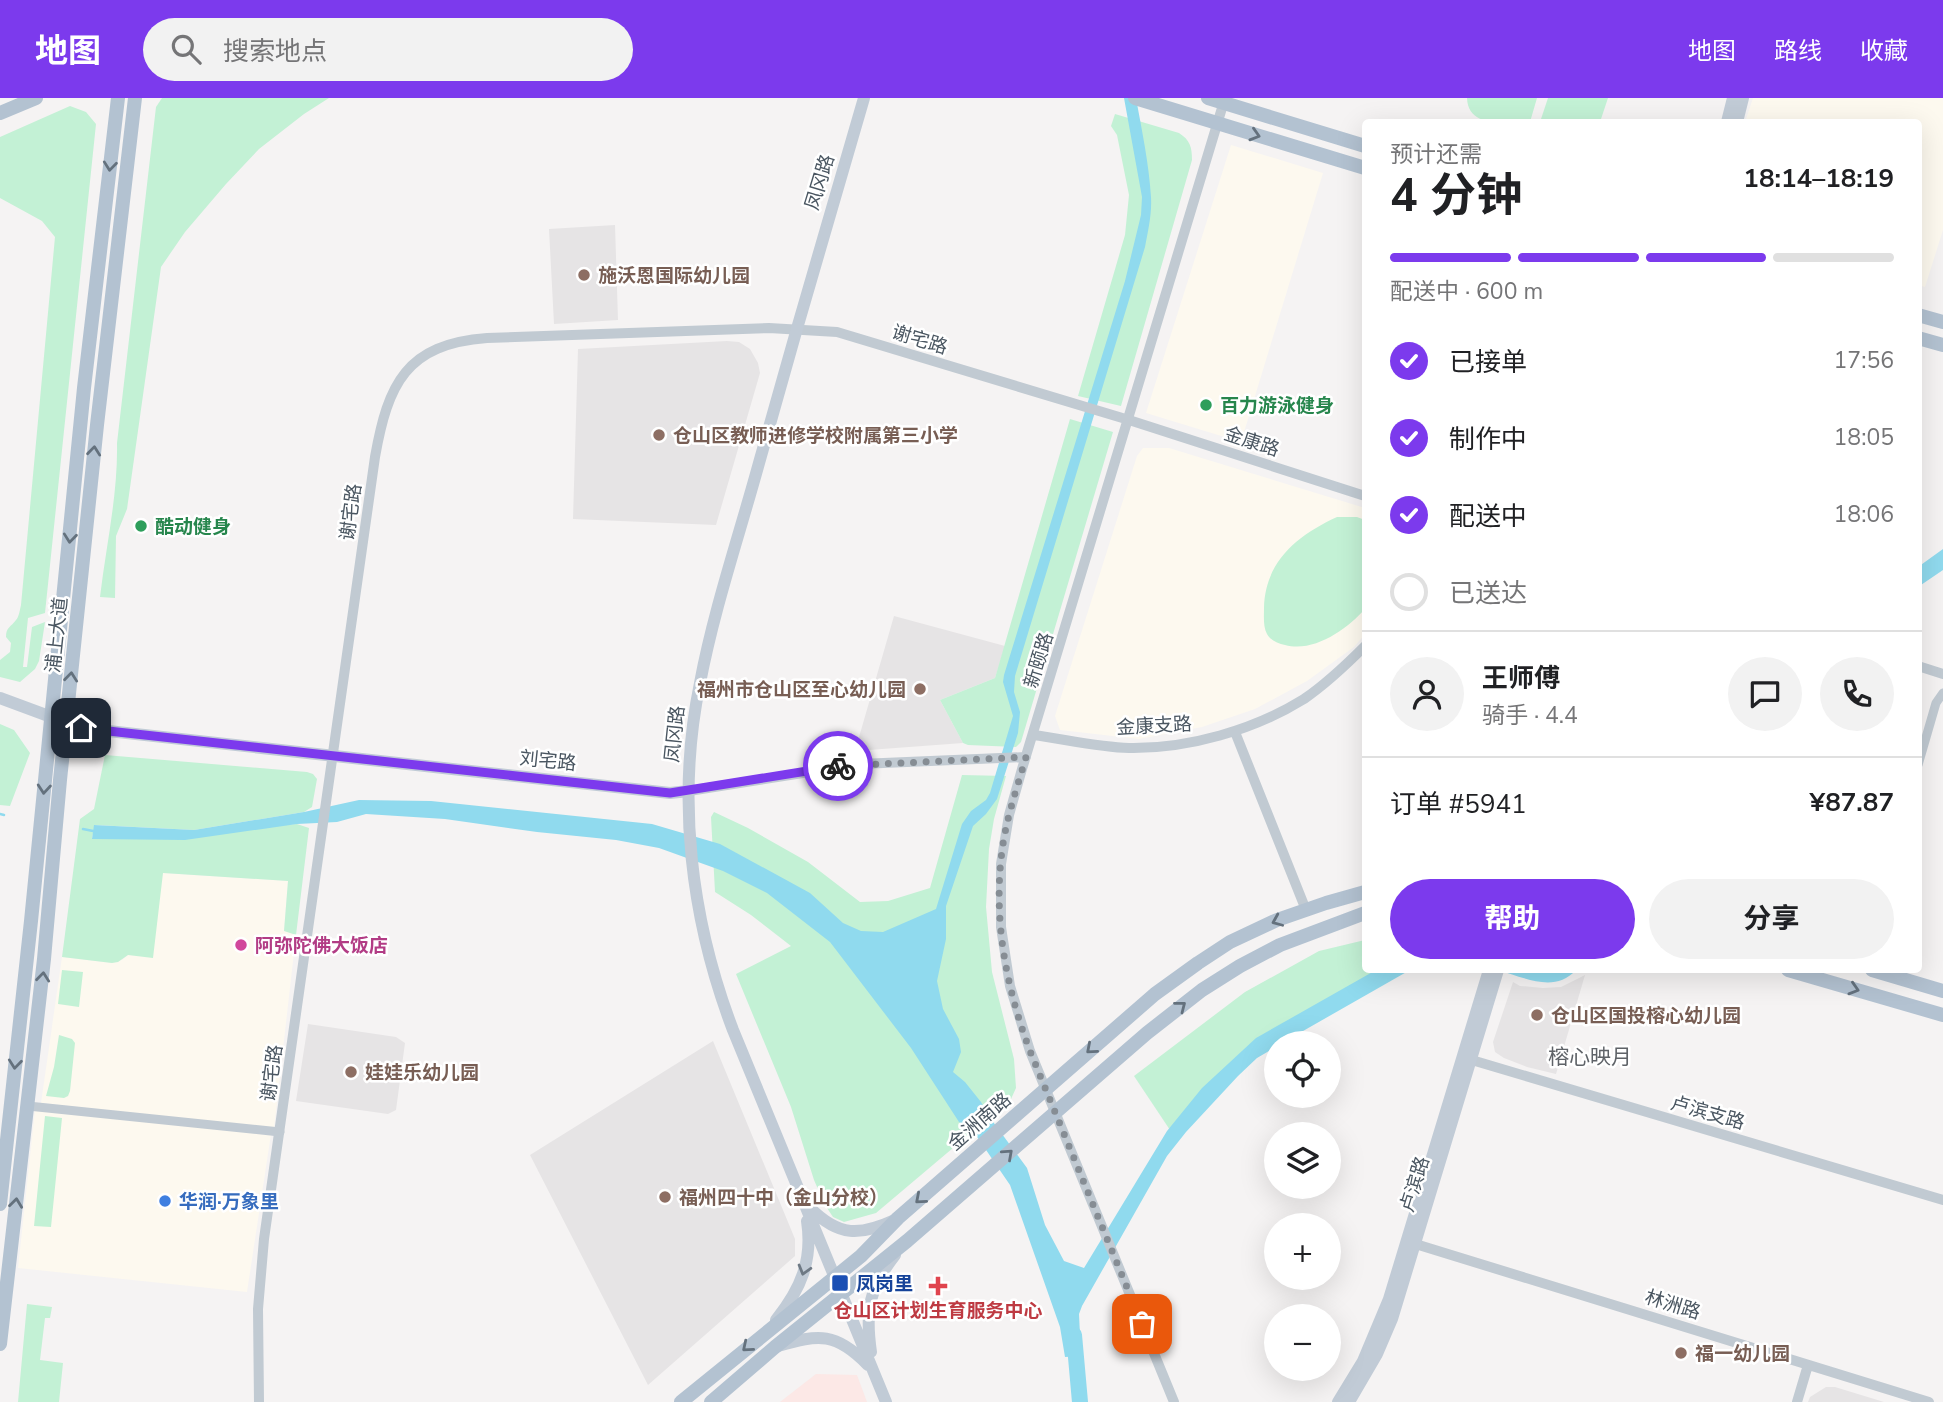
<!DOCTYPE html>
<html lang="zh">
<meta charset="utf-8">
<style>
body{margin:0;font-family:"Nunito Sans","Noto Sans SC",sans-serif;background:#f2f2f2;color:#202124;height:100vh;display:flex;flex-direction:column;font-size:26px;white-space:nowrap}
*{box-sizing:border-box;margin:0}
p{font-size:23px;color:#757577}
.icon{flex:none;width:38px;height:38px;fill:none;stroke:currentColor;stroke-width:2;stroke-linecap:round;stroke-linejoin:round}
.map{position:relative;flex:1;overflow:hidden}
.sheet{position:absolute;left:1362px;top:21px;width:560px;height:854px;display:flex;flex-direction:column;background:#fff;border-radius:7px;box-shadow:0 7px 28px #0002}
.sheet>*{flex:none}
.buttons{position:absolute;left:1264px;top:933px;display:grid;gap:14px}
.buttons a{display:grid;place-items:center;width:77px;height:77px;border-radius:50%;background:#fff;box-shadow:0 7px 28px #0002;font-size:35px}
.pin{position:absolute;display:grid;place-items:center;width:60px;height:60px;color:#fff;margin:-30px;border-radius:14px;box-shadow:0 4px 10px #0006}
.courier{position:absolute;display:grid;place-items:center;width:70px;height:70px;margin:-35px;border:5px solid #7c3aed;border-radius:50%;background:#fff;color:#222;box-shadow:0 2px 9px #0007}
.head em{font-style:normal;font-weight:700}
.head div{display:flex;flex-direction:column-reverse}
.head{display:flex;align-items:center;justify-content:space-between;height:119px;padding:0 28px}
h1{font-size:46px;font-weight:700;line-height:52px}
.bar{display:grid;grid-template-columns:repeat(4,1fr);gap:10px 7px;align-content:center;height:84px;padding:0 28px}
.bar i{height:9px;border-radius:5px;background:#e0e0e0}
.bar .active{background:#7c3aed}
.bar p{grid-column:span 4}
.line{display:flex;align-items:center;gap:18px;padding:0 28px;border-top:2px solid #e0e0e0}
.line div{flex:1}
.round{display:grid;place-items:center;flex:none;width:74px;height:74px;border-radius:37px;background:#f2f2f2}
ol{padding:0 28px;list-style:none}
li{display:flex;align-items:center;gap:21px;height:77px}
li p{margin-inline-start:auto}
li .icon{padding:7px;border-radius:50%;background:#7c3aed;color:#fff;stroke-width:4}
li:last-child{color:#757577}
li i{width:38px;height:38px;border:4px solid #e0e0e0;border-radius:50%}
.primary-button{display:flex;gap:14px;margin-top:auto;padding:14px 28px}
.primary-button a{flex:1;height:80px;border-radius:42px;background:#7c3aed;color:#fff;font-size:28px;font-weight:700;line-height:80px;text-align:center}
.primary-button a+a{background:#f2f2f2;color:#202124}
header{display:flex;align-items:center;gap:42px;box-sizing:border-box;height:98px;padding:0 35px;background:#7c3aed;color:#fff}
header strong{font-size:33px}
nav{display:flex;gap:38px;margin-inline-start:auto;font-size:24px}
.search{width:490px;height:63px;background:#f2f2f2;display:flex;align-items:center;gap:18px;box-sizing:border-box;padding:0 24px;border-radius:38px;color:#757577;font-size:26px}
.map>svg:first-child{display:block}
</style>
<header>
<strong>地图</strong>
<div class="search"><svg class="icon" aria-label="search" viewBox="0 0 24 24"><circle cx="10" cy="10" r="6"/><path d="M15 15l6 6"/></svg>搜索地点</div>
<nav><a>地图</a><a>路线</a><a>收藏</a></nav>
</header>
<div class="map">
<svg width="1943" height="1304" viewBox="0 0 1943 1304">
<rect width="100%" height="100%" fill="#f5f3f3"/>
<path fill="#fdf9ef" d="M1753,0H1943V132L1925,189L1918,187V24H1745Z
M1231,47L1323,75L1241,344L1146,315Z
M1143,350H1169L1365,410V536L1354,549L1307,583L1255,611L1202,629L1139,641L1060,632L1055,618L1137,358Z
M163,775L288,783L284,832L296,837L274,1030L41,1005L62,859L112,865L122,862L128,857Z
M35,1012L271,1036L247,1194L18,1170Z"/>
<path fill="#e6e4e5" d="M615,127L618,222L554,226L549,131Z
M727,243L739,244L750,251L758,265L760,275L716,427L573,421L578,251Z
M894,518L1005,548L995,580L940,602L963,645L855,653Z
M1585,877L1556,976L1527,969L1504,960L1495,954L1493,944L1513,884L1520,888L1543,890L1561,889Z
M308,926L396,939L405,945L396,1012L388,1016L296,1003Z
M713,943L795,1141V1158L648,1287L530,1057Z
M1826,1289H1835L1884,1304H1808L1810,1299Z"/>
<path fill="#fce8e6" d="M816,1276L857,1277L867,1304H780Z"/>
<path fill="#c3f1d5" d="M162,0H329L304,16L259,51L226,86L185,134L161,169L127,411L116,438L115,500L100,499C106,448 118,397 117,345L156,9Z
M1467,0H1537L1530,24C1508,25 1468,31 1467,0Z
M1548,0H1608L1600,24H1540Z
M70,8L86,14L96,26L45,515L28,520L23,569H27L32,529L45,524L39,563L35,571L20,584L0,579V562L10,554L11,545L6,539C6,529 11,529 16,522C19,519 20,511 21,507L55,139L42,123L0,100V39Z
M1115,16L1179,35C1190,42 1192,49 1192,62L1121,308L1078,298L1125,137L1129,97L1117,37L1111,28Z
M1070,321L1113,334L1021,644L1016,649L968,647L963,645L940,602L995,580Z
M1337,419H1357L1365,422V511C1347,531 1314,555 1285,547C1278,545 1271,543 1267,536C1263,529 1264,518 1264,510C1265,463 1298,437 1337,419Z
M0,626L14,632L30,655L10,708L0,707Z
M105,657L307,674L313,676L317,681L312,709L304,714L194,732L95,727L92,740L297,726L309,730L296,837L284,833L288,783L163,775L153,860L128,857L118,864L112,865L62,859L80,721L94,711Z
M962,677L1006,678L994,721L989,751L986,809L992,874L1014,961L1016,990L1011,1001L876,1115L844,1124L833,1119L825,1107L814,1082L791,1009L736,876L791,848L751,817L715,794L711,719L714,714L748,730L808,764L860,804L888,803L930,790Z
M1365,842V872H1380L1312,912L1170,1032L1134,978L1245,894L1319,853Z
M62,872L83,874L79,909L58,906Z
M59,937L72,941L75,945L70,993L68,998L64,1000L46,998L54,969Z
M45,1018L62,1020L51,1129L34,1128Z
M27,1206L52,1209L50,1220H45L40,1262L63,1265L59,1304H18Z"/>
<path fill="#90daee" d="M1124,0H1136C1142,33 1149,66 1151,99C1152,116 1148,133 1145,149L1015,578L1014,594L1020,614L1018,635L997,701L986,716L973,728L946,808V841L937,883L943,911L959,941L961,954L953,974L965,984L981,1004L988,1017L1027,1070L1045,1127L1064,1163L1084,1170L1167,1033L1202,990L1256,940L1376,872H1410L1282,945H1276V949L1257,960L1238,978L1186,1034L1167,1058L1082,1208L1079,1216L1081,1258L1065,1259L1060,1229L1010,1087L971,1030L959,1024L911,950L830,844L767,795L723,773L659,750L616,742L537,734L445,721L366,716L337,724L297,726L185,742L92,741L94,727L194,732L304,714L359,702L431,703L652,726L720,746L810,795L843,825L861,833L883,834L936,811L962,726L971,713L986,702L990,695L1013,618L1003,584L1004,577L1125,183L1141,117L1142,99Z
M1943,451V472L1918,489V469Z
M1497,872H1576C1554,896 1524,879 1497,872Z"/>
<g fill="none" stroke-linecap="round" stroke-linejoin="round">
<path stroke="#90daee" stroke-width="2.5" d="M0,716L4,717
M83,731L93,733"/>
<path stroke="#90daee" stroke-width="16" d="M1074,1237L1080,1304"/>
<path stroke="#c1cad2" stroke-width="9" d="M1918,667L1936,605L1943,595
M28,1008L280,1034"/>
<path stroke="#c1cad2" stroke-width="10" d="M1918,568L1943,576
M1235,634L1306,812
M1033,637C1064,641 1098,649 1129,650C1188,651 1254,632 1304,601C1326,586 1346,567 1365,548
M689,693L860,666L1026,659
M1465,960L1943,1102
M1409,1144L1929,1304
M259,1304L258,1211L264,1141L375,359C388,286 406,246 487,240L769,230L837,234L1129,322L1365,398
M1174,1304L1030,953L1010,888L1001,829V766L1009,717L1022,671L1225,0
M1797,1304L1808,1267"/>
<path stroke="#c1cbd6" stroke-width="12" d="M864,0C828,122 793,243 759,365C739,438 714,511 700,585C676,701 691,822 733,932L886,1304
M1727,24L1733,0
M1737,24L1743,0
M0,600L81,630L670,695L689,693
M810,1110C839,1139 860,1138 895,1122
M776,1222C801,1191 813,1162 807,1123
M778,1248C819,1236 836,1234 868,1267
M871,1254C865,1213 869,1190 895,1157
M1338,1304L1363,1263L1389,1201L1489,872
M1349,1304L1377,1256L1392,1221L1498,872"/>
<path stroke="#b3c2d1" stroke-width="14" d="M1135,0L1365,70
M1208,0L1365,48
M0,15L36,0
M1918,217L1943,224
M1918,240L1943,247
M1788,872L1943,917
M1872,872L1943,893
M0,1106L31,823L84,290L118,0
M0,1246L44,861L60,682L97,327L135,0
M681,1304L861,1158L898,1120L1155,896L1198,865L1230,844L1277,822L1326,805L1365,794
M711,1304L775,1249L907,1143L1147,935L1202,892L1240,868L1280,847L1365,815"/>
</g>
<defs><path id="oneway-chevron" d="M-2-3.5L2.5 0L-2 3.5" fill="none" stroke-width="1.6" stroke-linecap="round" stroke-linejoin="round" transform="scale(1.75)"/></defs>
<g stroke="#64717d">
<use href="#oneway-chevron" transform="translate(1255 37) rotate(17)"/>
<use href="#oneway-chevron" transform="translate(110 68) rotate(96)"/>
<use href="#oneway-chevron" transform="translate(94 353) rotate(-84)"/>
<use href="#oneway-chevron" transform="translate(70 440) rotate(96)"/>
<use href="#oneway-chevron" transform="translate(71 579) rotate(-84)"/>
<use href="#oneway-chevron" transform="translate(44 691) rotate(95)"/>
<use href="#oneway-chevron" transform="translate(1277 823) rotate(157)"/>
<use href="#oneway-chevron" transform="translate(43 879) rotate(-84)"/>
<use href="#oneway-chevron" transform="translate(1854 891) rotate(17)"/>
<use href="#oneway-chevron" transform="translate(1181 908) rotate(-38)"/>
<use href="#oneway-chevron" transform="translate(1091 951) rotate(139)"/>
<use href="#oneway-chevron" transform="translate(15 966) rotate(96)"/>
<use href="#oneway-chevron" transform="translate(1008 1056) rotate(-42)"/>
<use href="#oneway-chevron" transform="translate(920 1101) rotate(139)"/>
<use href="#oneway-chevron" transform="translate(16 1105) rotate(-83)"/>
<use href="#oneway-chevron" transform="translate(747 1249) rotate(140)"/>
</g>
<use stroke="#6e7984" href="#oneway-chevron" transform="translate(804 1172) rotate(106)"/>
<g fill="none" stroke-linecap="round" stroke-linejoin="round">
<path stroke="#868d94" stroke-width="7" stroke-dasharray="0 12.6" d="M838,668L1026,659C1017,690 1006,721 1002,753C993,821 1006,889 1030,953L1142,1226"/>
<path stroke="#7c3aed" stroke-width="9" d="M81,630L670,695L838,668"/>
</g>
<g fill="#8d6e63" stroke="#fff" stroke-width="2.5">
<circle cx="584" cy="177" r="7"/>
<circle cx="659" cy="337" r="7"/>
<circle cx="920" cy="591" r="7"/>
<circle cx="1537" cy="917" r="7"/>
<circle cx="351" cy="974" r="7"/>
<circle cx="665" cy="1099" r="7"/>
<circle cx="1681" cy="1255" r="7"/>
</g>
<g fill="#2e9e5b" stroke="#fff" stroke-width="2.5">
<circle cx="1206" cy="307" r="7"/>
<circle cx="141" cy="428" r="7"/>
</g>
<circle fill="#d1479c" stroke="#fff" stroke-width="2.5" cx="241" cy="847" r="7"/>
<circle fill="#3f7fe0" stroke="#fff" stroke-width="2.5" cx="165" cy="1103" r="7"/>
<rect fill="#1a4fb4" stroke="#fff" stroke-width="2.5" x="831" y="1176" width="18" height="18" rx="3.5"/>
<path fill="#e0444e" stroke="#fff" stroke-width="2.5" d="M934.5 1177.5h7v7h7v7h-7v7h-7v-7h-7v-7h7z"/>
<g text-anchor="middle" stroke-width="5" stroke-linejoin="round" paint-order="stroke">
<g font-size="19" fill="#4a5661" stroke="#fff">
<text transform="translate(819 84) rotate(-73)" y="7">凤冈路</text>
<text transform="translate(920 241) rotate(17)" y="7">谢宅路</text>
<text transform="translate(1252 343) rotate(18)" y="7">金康路</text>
<text transform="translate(350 414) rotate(-82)" y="7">谢宅路</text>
<text transform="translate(56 537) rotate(-84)" y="7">浦上大道</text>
<text transform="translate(1038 562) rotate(-73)" y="7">新颐路</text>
<text transform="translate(1154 627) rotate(-3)" y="7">金康支路</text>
<text transform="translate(674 636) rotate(-84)" y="7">凤冈路</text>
<text transform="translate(548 662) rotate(6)" y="7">刘宅路</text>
<text transform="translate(271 975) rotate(-82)" y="7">谢宅路</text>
<text transform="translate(1708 1014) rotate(16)" y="7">卢滨支路</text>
<text transform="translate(979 1023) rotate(-41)" y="7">金洲南路</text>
<text transform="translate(1414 1086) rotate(-73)" y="7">卢滨路</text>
<text transform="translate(1673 1206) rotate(17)" y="7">林洲路</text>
</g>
<g font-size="19" font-weight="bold" fill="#785e54" stroke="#fff" text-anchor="start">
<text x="598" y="184">施沃恩国际幼儿园</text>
<text x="673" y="344">仓山区教师进修学校附属第三小学</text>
<text x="906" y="598" text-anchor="end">福州市仓山区至心幼儿园</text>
<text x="1551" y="924">仓山区国投榕心幼儿园</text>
<text x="365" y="981">娃娃乐幼儿园</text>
<text x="679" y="1106">福州四十中（金山分校）</text>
<text x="1695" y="1262">福一幼儿园</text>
</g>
<g font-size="19" font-weight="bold" fill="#27864d" stroke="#fff" text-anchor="start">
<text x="1220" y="314">百力游泳健身</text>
<text x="155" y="435">酷动健身</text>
</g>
<g font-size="19" font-weight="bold" fill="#b23c85" stroke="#fff" text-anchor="start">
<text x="255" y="854">阿弥陀佛大饭店</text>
</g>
<g font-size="19" font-weight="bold" fill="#366cbe" stroke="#fff" text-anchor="start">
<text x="179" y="1110">华润·万象里</text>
</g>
<g font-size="19" font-weight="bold" fill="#164399" stroke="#fff" text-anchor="start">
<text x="856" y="1192">凤岗里</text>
</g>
<g font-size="19" font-weight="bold" fill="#be3a42" stroke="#fff">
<text x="938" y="1219">仓山区计划生育服务中心</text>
</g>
<g font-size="21" fill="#5f6368" stroke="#fff">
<text x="1590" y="966">榕心映月</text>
</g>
</g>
</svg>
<div class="buttons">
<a><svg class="icon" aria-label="locate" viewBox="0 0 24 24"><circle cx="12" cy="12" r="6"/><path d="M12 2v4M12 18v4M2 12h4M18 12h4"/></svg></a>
<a><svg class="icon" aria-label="layers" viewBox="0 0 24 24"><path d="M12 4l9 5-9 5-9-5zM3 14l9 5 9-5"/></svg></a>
<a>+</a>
<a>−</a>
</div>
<div class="pin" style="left:1142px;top:1226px;background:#ea580c"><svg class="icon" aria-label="bag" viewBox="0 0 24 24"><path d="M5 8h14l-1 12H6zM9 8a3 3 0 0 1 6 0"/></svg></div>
<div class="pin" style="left:81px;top:630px;background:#1f2937"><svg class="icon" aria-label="home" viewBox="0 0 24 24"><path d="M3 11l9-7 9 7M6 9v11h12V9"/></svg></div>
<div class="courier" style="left:838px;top:668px"><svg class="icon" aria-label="bike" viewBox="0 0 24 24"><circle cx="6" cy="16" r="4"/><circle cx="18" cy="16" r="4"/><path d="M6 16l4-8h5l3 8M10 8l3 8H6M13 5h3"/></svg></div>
<section class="sheet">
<div class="head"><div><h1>4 分钟</h1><p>预计还需</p></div><em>18:14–18:19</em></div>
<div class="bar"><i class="active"></i><i class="active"></i><i class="active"></i><i></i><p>配送中 · 600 m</p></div>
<ol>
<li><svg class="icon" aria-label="check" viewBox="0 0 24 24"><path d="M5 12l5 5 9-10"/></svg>已接单<p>17:56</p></li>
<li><svg class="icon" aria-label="check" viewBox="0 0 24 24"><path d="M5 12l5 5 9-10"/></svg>制作中<p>18:05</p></li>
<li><svg class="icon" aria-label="check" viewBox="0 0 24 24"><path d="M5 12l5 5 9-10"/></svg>配送中<p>18:06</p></li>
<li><i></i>已送达</li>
</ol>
<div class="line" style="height:126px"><a class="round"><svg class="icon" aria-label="person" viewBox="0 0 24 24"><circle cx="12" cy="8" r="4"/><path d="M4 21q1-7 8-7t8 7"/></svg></a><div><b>王师傅</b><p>骑手 · 4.4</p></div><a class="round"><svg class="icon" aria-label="chat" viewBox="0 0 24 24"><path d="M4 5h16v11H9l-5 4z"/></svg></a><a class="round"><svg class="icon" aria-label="phone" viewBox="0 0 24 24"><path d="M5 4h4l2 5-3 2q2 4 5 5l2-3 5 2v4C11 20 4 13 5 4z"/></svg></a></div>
<div class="line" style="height:91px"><div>订单 #5941</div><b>¥87.87</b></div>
<div class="primary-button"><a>帮助</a><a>分享</a></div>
</section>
</div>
